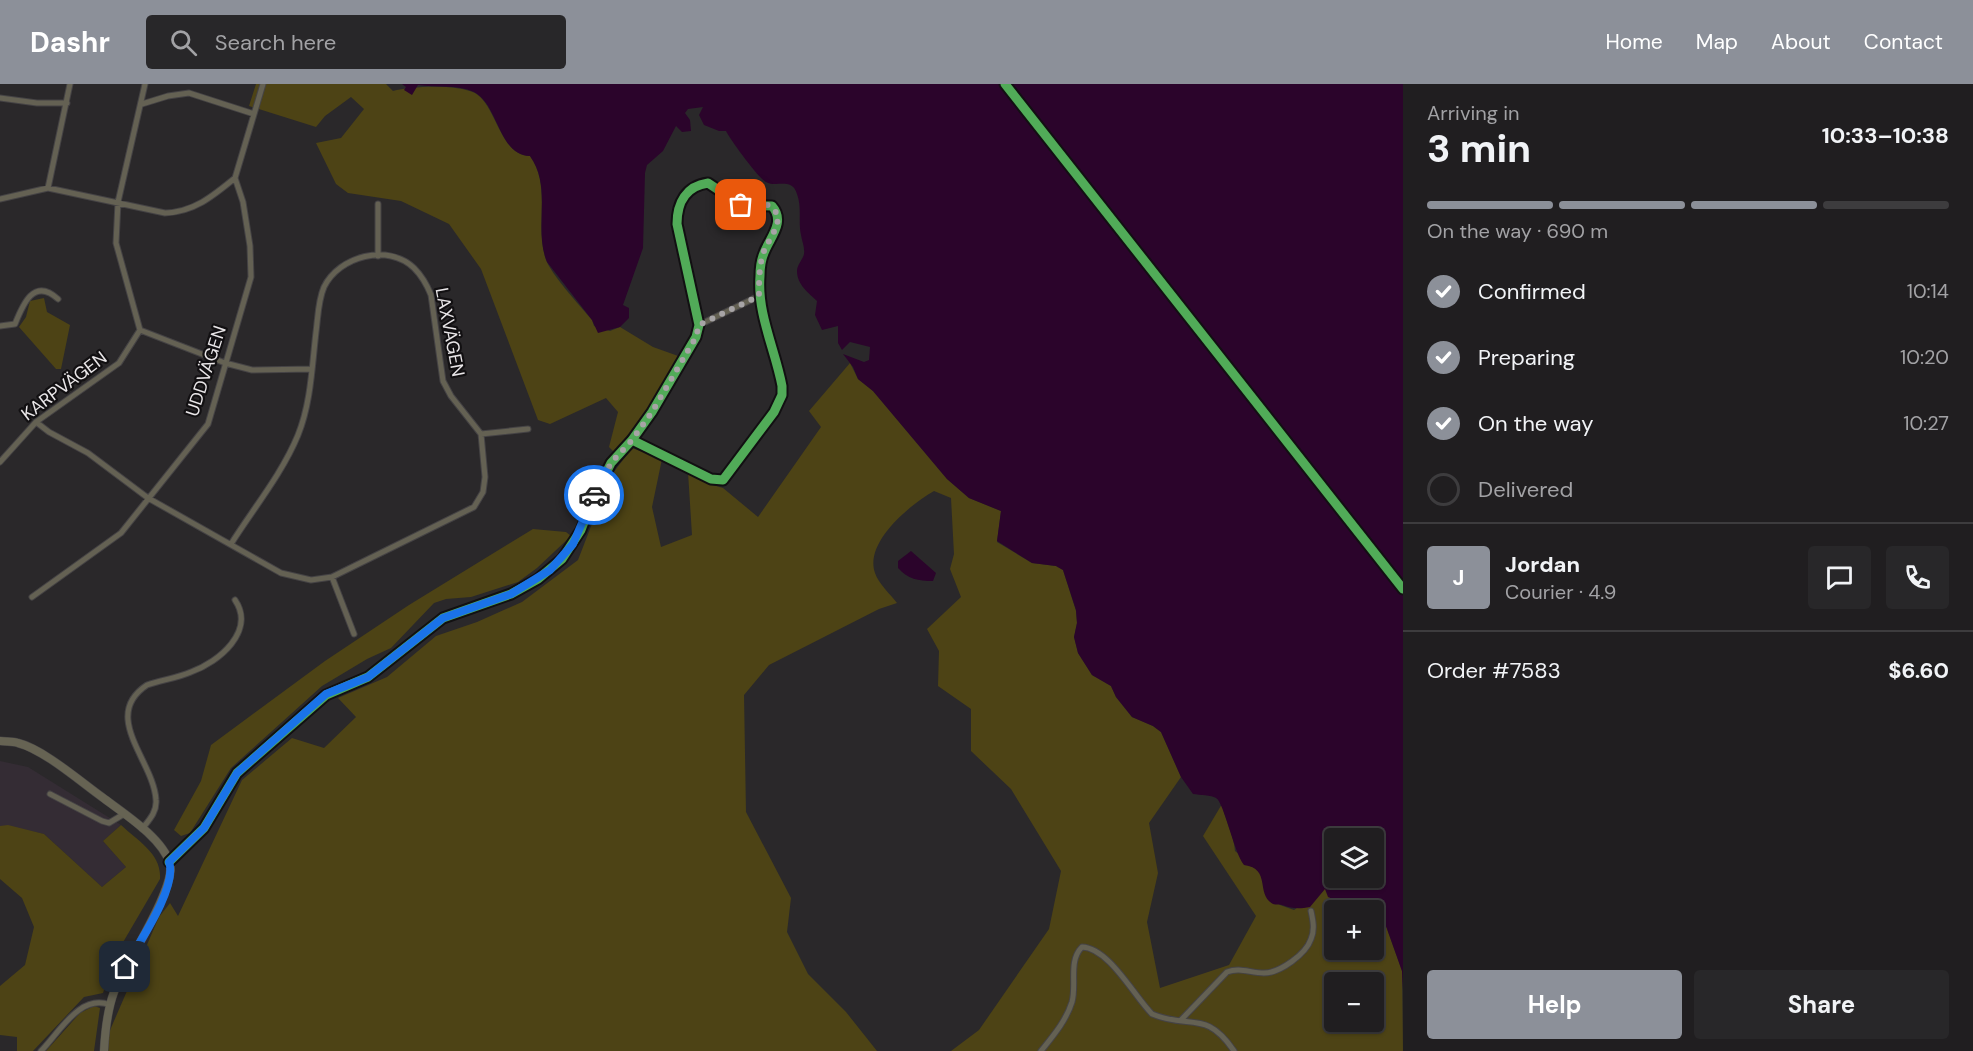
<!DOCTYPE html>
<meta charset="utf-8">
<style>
body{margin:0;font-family:"DM Sans",sans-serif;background:#282729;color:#f1f3f6;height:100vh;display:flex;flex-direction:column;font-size:22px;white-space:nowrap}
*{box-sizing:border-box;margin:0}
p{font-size:20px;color:#a2a2a5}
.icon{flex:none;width:33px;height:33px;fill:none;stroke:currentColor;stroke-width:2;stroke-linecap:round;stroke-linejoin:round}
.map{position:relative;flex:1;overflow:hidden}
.side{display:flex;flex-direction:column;background:#201e20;width:570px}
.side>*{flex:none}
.fabs{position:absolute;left:1324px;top:744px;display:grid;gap:12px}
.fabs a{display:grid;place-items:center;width:60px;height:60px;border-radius:6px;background:#201e20;box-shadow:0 2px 4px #0004,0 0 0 2px #3d3c3e;font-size:30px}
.pin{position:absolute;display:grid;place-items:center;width:51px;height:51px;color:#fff;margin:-26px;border-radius:12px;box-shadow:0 3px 9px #0006}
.courier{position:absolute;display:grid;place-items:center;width:60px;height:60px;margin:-30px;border:4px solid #1a73e8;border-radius:50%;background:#fff;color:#222;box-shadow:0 2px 8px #0007}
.headline em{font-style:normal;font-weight:700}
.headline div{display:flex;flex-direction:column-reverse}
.headline{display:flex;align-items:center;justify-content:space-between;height:102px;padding:0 24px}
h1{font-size:39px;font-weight:700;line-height:45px}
.bar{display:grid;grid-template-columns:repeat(4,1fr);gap:9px 6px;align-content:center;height:72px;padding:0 24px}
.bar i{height:8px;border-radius:4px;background:#3d3c3e}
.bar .on{background:#8c9099}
.bar p{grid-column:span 4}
.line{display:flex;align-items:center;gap:15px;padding:0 24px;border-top:2px solid #3d3c3e}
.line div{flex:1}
.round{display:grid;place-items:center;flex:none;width:63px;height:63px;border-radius:6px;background:#282729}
ol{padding:0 24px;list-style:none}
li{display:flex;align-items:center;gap:18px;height:66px}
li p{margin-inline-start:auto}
li .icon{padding:6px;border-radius:50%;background:#8c9099;color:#fff;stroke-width:4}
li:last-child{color:#a2a2a5}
li i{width:33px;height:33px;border:3px solid #3d3c3e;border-radius:50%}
.action{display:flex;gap:12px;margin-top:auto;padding:12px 24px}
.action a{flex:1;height:69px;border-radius:6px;background:#8c9099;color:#fff;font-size:24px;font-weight:700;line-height:69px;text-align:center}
.action a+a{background:#282729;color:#f1f3f6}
header{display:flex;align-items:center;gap:36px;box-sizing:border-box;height:84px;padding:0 30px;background:#8c9099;color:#fff}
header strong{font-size:28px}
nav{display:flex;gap:33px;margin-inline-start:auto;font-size:21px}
.search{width:420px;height:54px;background:#282729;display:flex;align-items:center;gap:15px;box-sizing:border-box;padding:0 21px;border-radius:6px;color:#a2a2a5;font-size:22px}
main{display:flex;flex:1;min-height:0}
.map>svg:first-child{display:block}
</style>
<header>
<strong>Dashr</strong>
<div class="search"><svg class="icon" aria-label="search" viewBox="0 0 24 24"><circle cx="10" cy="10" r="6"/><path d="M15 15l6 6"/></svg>Search here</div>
<nav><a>Home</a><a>Map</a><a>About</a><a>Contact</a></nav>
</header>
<main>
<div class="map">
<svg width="1403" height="967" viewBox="0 0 1403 967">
<rect width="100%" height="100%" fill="#2a282a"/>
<path fill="#342c34" d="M0,677L28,683L121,741L103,757L126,783L102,803L44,750L8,742H0Z"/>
<path fill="#4d4315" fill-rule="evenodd" d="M256,0H386L393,7C412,2 457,0 475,9C497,22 500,72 530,72C552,103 534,142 546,176C551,190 581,223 592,236L594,242L610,247L620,243L653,263L681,273L652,321L614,368L609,363L618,328L606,314L550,340L538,336L481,185L449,140L401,117L348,109L336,100L316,59L341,54L364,25L351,13L325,32L316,43L249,22Z
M44,214L47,228L70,241L61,285H56L19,243L26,233L30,217Z
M850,279L858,295L873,307L947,395L969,414L1001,427L997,458L1032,479L1056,482L1063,486L1076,527L1077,539L1074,553L1078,569L1092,591L1111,602L1116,613L1132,633L1153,642L1161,648L1181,693L1149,739L1158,789L1147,838L1160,904L1229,881L1256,832L1203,752L1222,720C1225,737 1234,751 1235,767L1260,788L1266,810L1280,821L1294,826L1325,804L1375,822L1381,828L1402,887L1403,967H951L979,946L1049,845L1061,787L1011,705L971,667V625L938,602L939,567L927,545L961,513L950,485L954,470L951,414L934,407C911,420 864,458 875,489C878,499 891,511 897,519L879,525L769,581L744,611L746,728L791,814L787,848L808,890L846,928L877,967H101L159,833L170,819L178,832L242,696L292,654L324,664L356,633L338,614L387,593L436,552L477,538L522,518L578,476L610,393L632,364L662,375L652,423L661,463L692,451L688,388L713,401L723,404L758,433L821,343L809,327ZM1335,826H1374V866H1335ZM1335,898H1374V938H1335Z
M533,445L566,448L571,452L537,484L518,498L471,513L446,515L434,519L391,564L367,575L322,602L231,684L190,749L181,752L174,746L201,697L211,661L325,577L409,521Z
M8,741L44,750L102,803L126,783L103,757L121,741C138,757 162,770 160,795L115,872L103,909L84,913L33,967H17V953L0,951V902L25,881L34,843L22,814L0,795V742Z
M94,922L100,924L94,967H46L80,929Z"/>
<path fill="#2b042b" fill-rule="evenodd" d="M402,0H1403V905L1402,887L1381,828L1375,822L1357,816L1345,820L1328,813L1325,805L1310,823C1299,825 1293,825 1282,821C1279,820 1276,821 1273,820C1255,810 1272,785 1244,781C1234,769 1224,718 1216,714C1211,711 1200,711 1193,710L1181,693L1161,648L1153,642L1132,633L1116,613L1111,602L1092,591L1078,569L1074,553L1077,539L1076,526L1063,486L1056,482L1032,479L997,457L1001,427L969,414L947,395L873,307L858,295L853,283L843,270L864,278L869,276L870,263L850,258L842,266L838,259V242L822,246L815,231L817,217C809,209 797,201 797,187C797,181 803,175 804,170C805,163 802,158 801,151C798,138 802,123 797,110C792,93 776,104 766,98C758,94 730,55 726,47H719L704,41L699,31L703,23L688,25L685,29L690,36L691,47L682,48L676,42L663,67L647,81L645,89L643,164L623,221L629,224V234L620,243L598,249L592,236L547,178C533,144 553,104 530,72C498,71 499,21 474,8C457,0 436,4 418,1L412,11L404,6L406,3ZM1335,754H1374V794H1335Z
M911,467L936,489L933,497C918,497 908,495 898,484V477Z"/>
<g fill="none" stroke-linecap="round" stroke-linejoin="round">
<path stroke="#f4aaf0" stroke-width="1.5" stroke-dasharray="8 6" stroke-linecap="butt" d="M1005,0L1403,505"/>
<g stroke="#454345" stroke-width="7">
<path id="street" d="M0,14L37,19H67
M142,20L168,12L189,9L254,30
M48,104L70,0
M0,115L48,104L165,129C194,128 213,112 235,94
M378,120V172
M699,241L759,212
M0,242L15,240C23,220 34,193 58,215
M140,246L225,279L252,286L312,285
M36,338L49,348L88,369L148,414L281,489L311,496L332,493L474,423L483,408L485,393L481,350L451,312L443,297L431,211C427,201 422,192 414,184C388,159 339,172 324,203C318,217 318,233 316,248C312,282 311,319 298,351C282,390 253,425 231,460
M481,350L528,345
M0,378L36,338L119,279L140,246L116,159L118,118L145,0
M332,493L354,550
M32,513L121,449L208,340L251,193L250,162L243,118L235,94L263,0
M50,710L102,737L109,739L124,730
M142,745C149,736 157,728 156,716C154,677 100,632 147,601C161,596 177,594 191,588C219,578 256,547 235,516
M169,778L204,744L237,689L326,611L368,593L443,534L511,510L538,495L562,475L581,446L593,415L611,379L632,356L652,328L696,253L699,241L677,140C677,119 686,102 708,99L741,121L772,122C786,138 770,153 764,169C761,176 760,184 760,192C757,230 775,265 782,302V311L774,328L723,396L711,395L632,356
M1181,936L1227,888C1240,883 1250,889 1264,889C1280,889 1306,870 1311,855C1315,846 1313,836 1311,827
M41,967C59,949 80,909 110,921
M1041,967C1053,952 1066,937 1072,918C1077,900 1068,877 1082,863C1109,864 1134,912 1152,930C1190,946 1206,925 1234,967"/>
</g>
<g stroke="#454345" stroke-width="9">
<path id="secondary" d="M0,657C6,658 12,657 18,659C43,665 81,698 102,713C123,729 163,754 170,780C176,804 125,881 114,908C107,927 105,948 104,967"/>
</g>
<use href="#street" stroke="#646153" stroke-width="5"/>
<use href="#secondary" stroke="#666353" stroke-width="8"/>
<g stroke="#121012" stroke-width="13">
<path id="cycleway" d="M1005,0L1403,505
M169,778L204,744L237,689L326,611L368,593L443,534L511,510L538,495L562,475L581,446L593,415L611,379L632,356L652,328L696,253L699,241L677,140C677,119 686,102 708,99L741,121L772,122C786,138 770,153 764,169C761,176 760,184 760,192C757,230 775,265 782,302V311L774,328L723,396L711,395L632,356"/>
</g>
<use href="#cycleway" stroke="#51ab58" stroke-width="9"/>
</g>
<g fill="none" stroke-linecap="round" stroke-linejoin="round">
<path stroke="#a7a4a6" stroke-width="6" stroke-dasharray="0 10.8" d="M594,411L611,379L632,356L652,328L696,253L699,241L759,212C759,197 759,181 764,167C769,155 779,144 778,130L768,121H741"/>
<path stroke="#1a73e8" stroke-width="8" d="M125,883C138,860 178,803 169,778L204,744L237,689L326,610L368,593L443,534L511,510L550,486L573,460L594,411"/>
</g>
<g text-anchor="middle" stroke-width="4.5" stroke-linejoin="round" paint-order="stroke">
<g font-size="18" fill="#eae7e9" stroke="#121012">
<text transform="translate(450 248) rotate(79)" y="6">LAXVÄGEN</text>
<text transform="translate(206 287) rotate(-72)" y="6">UDDVÄGEN</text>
<text transform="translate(64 302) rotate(-37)" y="6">KARPVÄGEN</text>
</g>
</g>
</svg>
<div class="fabs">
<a><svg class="icon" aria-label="layers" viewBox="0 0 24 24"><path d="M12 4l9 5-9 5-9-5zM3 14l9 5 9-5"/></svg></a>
<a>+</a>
<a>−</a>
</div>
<div class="pin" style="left:741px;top:121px;background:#ea580c"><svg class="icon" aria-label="bag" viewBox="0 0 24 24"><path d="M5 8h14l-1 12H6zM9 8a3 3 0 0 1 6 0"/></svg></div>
<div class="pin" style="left:125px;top:883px;background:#1f2937"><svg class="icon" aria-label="home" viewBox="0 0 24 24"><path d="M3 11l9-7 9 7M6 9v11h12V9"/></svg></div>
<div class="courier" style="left:594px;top:411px"><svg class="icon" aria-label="car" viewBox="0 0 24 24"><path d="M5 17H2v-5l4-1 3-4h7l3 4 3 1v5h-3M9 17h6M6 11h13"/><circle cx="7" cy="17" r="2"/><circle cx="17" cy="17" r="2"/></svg></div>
</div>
<section class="side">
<div class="headline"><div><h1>3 min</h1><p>Arriving in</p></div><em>10:33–10:38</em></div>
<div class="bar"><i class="on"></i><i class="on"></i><i class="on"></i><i></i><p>On the way · 690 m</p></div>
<ol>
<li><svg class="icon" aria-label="check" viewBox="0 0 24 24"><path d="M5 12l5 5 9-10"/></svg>Confirmed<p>10:14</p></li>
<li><svg class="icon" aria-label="check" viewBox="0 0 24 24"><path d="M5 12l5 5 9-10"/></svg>Preparing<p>10:20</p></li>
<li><svg class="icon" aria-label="check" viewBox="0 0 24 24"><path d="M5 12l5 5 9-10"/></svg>On the way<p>10:27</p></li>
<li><i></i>Delivered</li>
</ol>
<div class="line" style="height:108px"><b class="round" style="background:#8c9099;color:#fff">J</b><div><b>Jordan</b><p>Courier · 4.9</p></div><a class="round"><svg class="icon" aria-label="chat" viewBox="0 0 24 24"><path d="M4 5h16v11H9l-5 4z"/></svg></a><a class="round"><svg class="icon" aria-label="phone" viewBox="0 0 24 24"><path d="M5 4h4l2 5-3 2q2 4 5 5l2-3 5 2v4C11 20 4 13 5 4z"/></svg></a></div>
<div class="line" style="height:78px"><div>Order #7583</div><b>$6.60</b></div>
<div class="action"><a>Help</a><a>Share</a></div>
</section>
</main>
